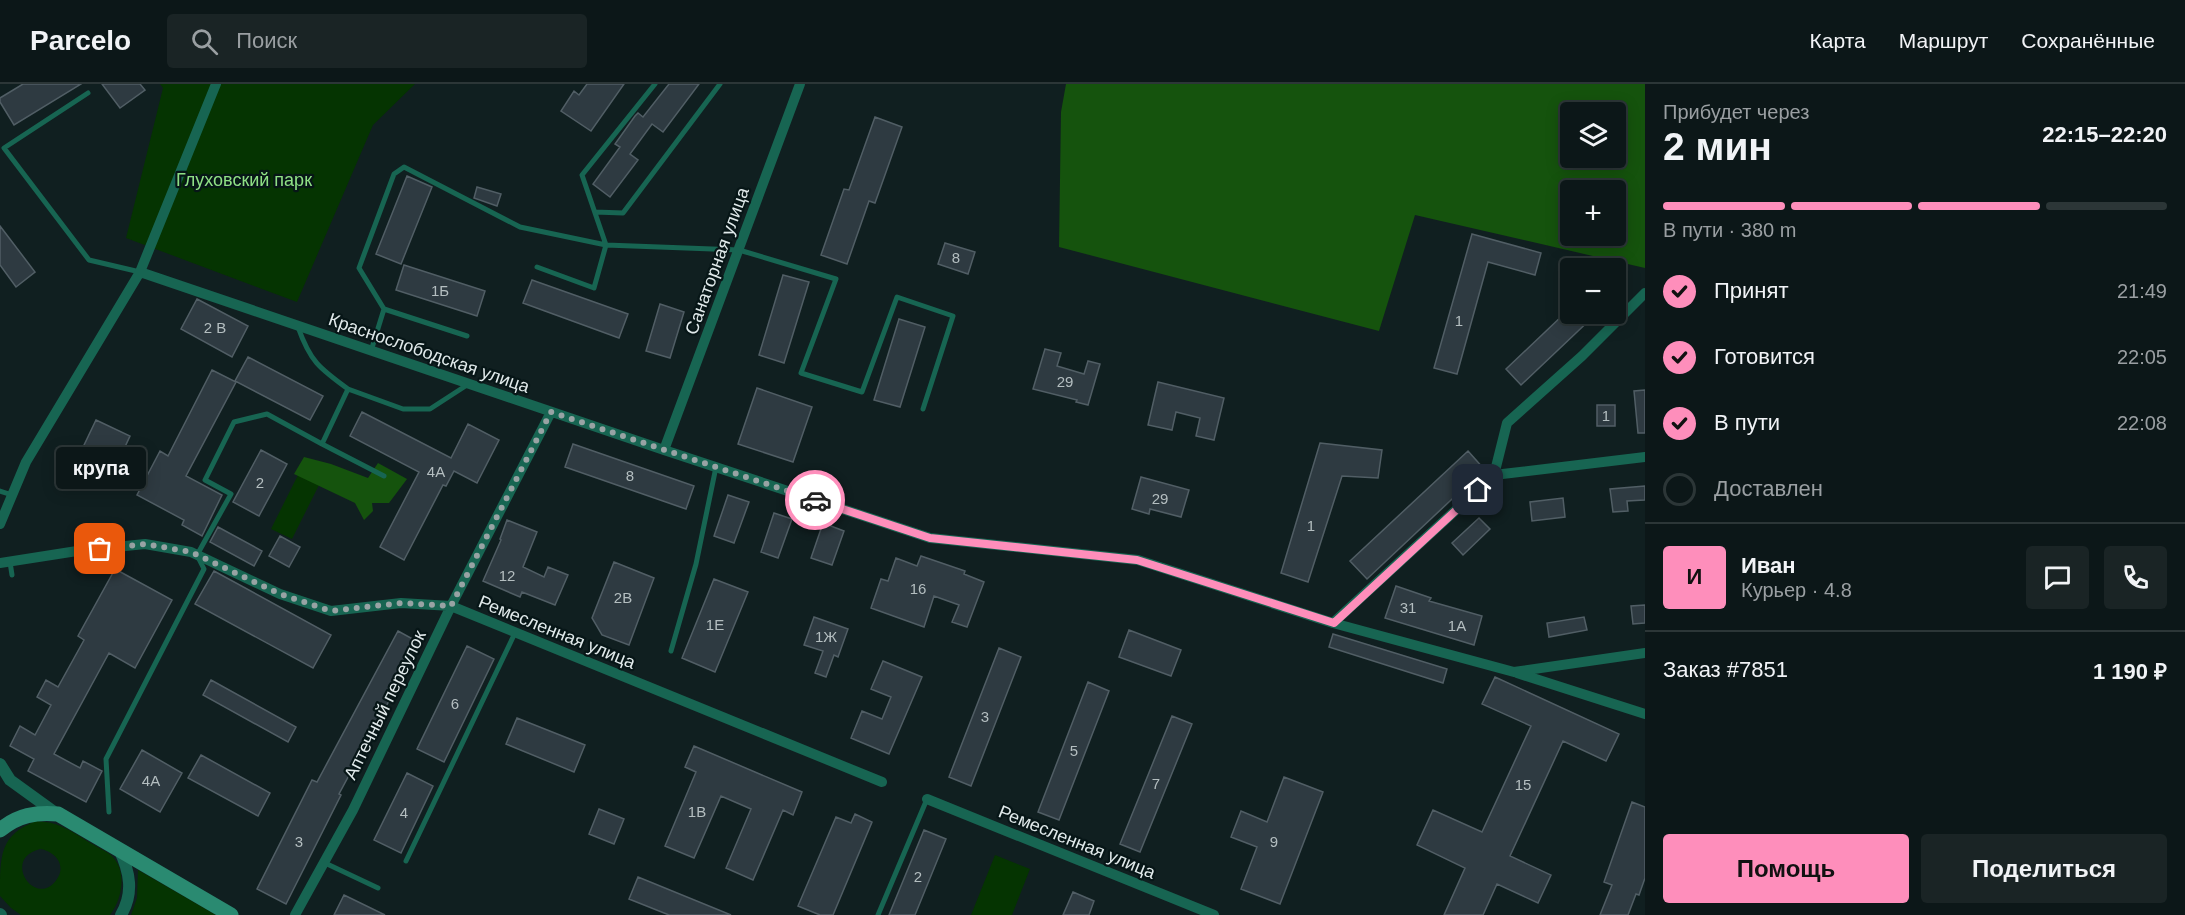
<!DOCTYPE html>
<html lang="ru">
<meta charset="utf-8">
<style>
body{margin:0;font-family:Helvetica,sans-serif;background:#1a2425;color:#f1f3f6;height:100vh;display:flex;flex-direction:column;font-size:22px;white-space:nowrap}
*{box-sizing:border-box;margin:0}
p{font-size:20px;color:#9a9fa2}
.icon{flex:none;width:33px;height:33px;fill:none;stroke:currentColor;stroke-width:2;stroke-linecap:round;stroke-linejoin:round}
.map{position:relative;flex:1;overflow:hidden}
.panel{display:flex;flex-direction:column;background:#0c1718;width:540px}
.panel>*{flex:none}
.fabs{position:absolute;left:1560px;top:18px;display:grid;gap:12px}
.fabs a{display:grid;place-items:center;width:66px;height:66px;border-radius:6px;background:#0c1718;box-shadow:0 3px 15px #0003,0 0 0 2px #2c3637;font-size:30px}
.pin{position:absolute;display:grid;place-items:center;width:51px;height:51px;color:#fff;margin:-26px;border-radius:12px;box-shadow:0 3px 9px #0006}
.courier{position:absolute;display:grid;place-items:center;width:60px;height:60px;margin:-30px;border:4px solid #fe8ebb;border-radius:50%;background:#fff;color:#222;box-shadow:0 2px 8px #0007}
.bubble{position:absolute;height:42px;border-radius:6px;background:#0c1718;box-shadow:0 3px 15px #0003,0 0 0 2px #2c3637;font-size:20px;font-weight:700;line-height:42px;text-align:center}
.summary em{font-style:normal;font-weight:700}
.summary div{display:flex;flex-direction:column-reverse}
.summary{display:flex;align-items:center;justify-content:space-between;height:102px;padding:0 18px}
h1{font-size:39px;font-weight:700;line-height:45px}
.bar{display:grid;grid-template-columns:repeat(4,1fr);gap:9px 6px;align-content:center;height:72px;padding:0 18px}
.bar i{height:8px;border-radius:4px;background:#2c3637}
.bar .on{background:#fe8ebb}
.bar p{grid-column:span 4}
.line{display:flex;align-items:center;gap:15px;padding:0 18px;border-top:2px solid #2c3637}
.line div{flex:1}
.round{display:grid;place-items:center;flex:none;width:63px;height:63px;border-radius:6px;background:#1a2425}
ol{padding:0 18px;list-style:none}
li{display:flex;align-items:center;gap:18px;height:66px}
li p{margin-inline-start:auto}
li .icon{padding:6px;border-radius:50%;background:#fe8ebb;color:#111;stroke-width:4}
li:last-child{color:#9a9fa2}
li i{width:33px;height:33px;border:3px solid #2c3637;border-radius:50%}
.cta{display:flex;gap:12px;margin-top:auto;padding:12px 18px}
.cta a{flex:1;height:69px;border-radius:6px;background:#fe8ebb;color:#111;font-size:24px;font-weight:700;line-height:69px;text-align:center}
.cta a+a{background:#1a2425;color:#f1f3f6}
header{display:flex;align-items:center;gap:36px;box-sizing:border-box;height:84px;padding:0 30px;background:#0c1718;border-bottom:2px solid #2c3637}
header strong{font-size:28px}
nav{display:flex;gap:33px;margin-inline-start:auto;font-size:21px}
.search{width:420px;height:54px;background:#1a2425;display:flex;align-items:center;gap:15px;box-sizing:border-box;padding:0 21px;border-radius:6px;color:#9a9fa2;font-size:22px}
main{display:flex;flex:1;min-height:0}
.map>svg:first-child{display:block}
</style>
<header>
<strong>Parcelo</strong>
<div class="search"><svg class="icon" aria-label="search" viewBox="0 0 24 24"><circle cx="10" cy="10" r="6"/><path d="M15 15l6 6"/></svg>Поиск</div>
<nav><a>Карта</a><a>Маршрут</a><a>Сохранённые</a></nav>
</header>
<main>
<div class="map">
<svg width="1645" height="831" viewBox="0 0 1645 831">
<rect width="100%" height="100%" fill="#101f20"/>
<path fill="#053401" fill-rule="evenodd" d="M160,0H415L373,41L297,218L126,154L163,4Z
M303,381L324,391L292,455L271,445Z
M36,737C57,738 69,745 87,757C94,761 104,766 111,771C128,787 122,815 110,831H21L11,824L0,812C0,770 0,751 36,737ZM40,765C54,767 67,780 57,795C37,826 0,775 40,765Z
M995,771L1030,785L1012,831H971Z
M138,786L216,831H131L137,814Z"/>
<path fill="#15530d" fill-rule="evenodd" d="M1066,0H1645V184L1415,131L1379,247L1059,163L1061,28ZM1570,28H1616V74H1570ZM1570,106H1616V152H1570Z
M304,373L331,380L368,394L378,379L407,395L389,419H372L373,427L364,436L355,419L294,390Z"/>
<path fill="#2e3a41" stroke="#515e65" stroke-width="1.5" d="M23,0H81L14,41L0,18V14Z
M102,0H140L145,6L120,24Z
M587,0H624L591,47L561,27L574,7L579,11Z
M669,0H699L663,48L652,40L630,70L638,76L610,113L593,100L620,63L615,60L635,32L638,29L643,33Z
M875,33L902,43L875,119L869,117L847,180L821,171L844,105L849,106Z
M407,92L432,103L401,180L376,170Z
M477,103L501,110L497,122L474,114Z
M0,142L35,188L16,203L0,181Z
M1472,150L1541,169L1535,191L1488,178L1457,290L1434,284Z
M945,159L975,168L968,190L938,180Z
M404,181L485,207L477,232L396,206Z
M783,191L809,198L784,279L759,271Z
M532,196L628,230L619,254L523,219Z
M197,215L248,242L232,273L181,245Z
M660,220L684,228L670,274L646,267Z
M1564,230H1596L1521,301L1506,285Z
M899,235L925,243L900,323L874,316Z
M1045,265L1061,269L1057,282L1084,290L1088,277L1100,280L1088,321L1076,318L1077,316L1033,305Z
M248,273L323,312L310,336L235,297Z
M212,286L236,298L186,392L222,411L202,452L182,441L184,436L137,411L160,367L168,372Z
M1158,298L1224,314L1214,356L1196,352L1200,334L1176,328L1172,346L1148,341Z
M757,304L812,323L793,378L738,360Z
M1645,306V349H1638L1634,307Z
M1597,321H1615V342H1597Z
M362,328L451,374L468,340L499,356L477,399L454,387L446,402L443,401L404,476L380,463L419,388L350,352Z
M96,336L130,352L109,397L75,380Z
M1320,359L1382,366L1378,394L1342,392L1308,498L1281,489Z
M573,360L694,402L686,425L565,383Z
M261,366L287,380L259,432L233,418Z
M1468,367L1484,385L1367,495L1350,477Z
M1141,393L1189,406L1181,433L1150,425L1149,430L1132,425Z
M1645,402V416L1627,417L1628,427L1613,428L1610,405Z
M728,411L749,418L734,459L714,452Z
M1563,414L1565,433L1532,437L1530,418Z
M774,429L792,435L778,474L761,468Z
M1479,434L1490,445L1463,471L1452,459Z
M507,436L537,448L523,483L544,493L548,483L568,491L555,521L522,508L520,513L483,497L501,456L500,455Z
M823,439L844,447L832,481L811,474Z
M218,443L262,467L254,482L210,458Z
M280,452L300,463L289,483L269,472Z
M921,472L965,487L964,490L984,498L967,543L952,538L959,521L934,512L924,543L871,524L881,495L888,497L896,474L917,482Z
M614,478L654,494L629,561L602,551L592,534Z
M115,485L172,516L135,584L109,569L54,670L80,684L83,677L102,687L86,718L28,687L34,675L10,662L20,642L35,651L51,621L37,613L46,596L58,603L84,556L78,552Z
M214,487L331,551L313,584L195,520Z
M714,495L748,508L715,588L682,574Z
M1396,502L1431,514L1429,517L1482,532L1474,561L1385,534Z
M1645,521V539L1633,540L1631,522Z
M814,533L848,545L838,573L834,571L826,593L815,589L823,567L804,561Z
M1584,533L1587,546L1549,553L1547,539Z
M1129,546L1181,566L1171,592L1119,573Z
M398,547L420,559L339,710L341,711L286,820L257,805L312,696L317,698Z
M1333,550L1447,585L1443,599L1329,563Z
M467,562L494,575L444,678L417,665Z
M999,564L1021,573L971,702L949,693Z
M883,577L922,593L889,670L851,654L862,627L882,635L891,613L871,605Z
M1495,593L1619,650L1606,677L1563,657L1510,772L1551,791L1538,819L1497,800L1483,831H1444L1465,784L1417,761L1433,726L1482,748L1531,642L1482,620Z
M211,596L296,643L288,658L203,611Z
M1088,598L1109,607L1059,736L1038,728Z
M1172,632L1192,640L1140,768L1120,760Z
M517,634L585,661L574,688L506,660Z
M694,662L802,708L793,731L783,726L753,796L726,784L751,725L721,712L694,774L665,762L696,688L685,683Z
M142,666L182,689L160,728L120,705Z
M201,671L270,709L258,732L188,694Z
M407,689L433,702L401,769L374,756Z
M1284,693L1323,708L1280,820L1241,805L1257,763L1231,753L1241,727L1267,738Z
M1632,718L1645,723V794L1639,811L1636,810L1628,831H1600L1612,801L1604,798Z
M599,725L624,735L614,760L589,750Z
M855,730L872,738L833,831H820L798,822L836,733L851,739Z
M924,746L946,755L915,831H889Z
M638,793L731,831H669L629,815Z
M1073,808L1094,817L1089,831H1063Z
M344,811L385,831H334Z"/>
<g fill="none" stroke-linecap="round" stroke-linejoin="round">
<path stroke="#176552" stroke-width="5" d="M655,0L582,91L606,161L739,166L836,195L801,289L862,308L897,213L953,232L923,325
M88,9L4,64L89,176L140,188
M595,128L623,129L720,0
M384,225L467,252
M298,243C310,277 319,284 348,305
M371,267L384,225L359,184L394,90L404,83L520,143L606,161L594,204L537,183
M322,360L384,392
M0,407L12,411
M10,478L12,491
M671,567L696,480L716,383
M109,728L106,675L204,485L197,471L231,410L205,396L234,338L267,330L322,360L348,305L403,325H430L467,301
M406,777L515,549
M325,779L378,804
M878,831L927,715"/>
<path stroke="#176552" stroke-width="10" d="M140,188L664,366L930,454L1138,476L1333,539L1514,588L1645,569
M664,366L800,0
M1494,391L1507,339L1582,272L1645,209
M0,440L26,378L140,188L216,0
M0,479L77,467L145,460L191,468L280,510L331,527L401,519L451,522L882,698
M1333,539L1494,391L1645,373
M1517,589L1645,630
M927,715L1214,831
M295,831L353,726L451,522L551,328"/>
<path stroke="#176552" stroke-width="12" d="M0,680L10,696L57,730
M119,765C130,788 134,809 121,831
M0,830L1,831"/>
<path stroke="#2a8a71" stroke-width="15" d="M0,746C18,731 36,728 58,730L231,831"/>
</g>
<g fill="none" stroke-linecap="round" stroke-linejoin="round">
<path stroke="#98a3a4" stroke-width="6" stroke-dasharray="0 10.8" d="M100,465L145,460L191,468L280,510L331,527L401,519L451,522L551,328L815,416"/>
<path stroke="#fe8ebb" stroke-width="8" d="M815,416L930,454L1137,476L1334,539L1478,406"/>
</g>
<g text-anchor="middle" stroke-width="4.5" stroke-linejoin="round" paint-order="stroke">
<g font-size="15" fill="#b4bec0">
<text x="956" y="179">8</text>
<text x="440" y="212">1Б</text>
<text x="1459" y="242">1</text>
<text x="215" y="249">2 В</text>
<text x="1065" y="303">29</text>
<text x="1606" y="337">1</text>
<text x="436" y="393">4А</text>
<text x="630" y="397">8</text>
<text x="260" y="404">2</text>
<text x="1160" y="420">29</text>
<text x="1311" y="447">1</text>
<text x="507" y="497">12</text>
<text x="918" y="510">16</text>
<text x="623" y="519">2В</text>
<text x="1408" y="529">31</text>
<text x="715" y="546">1Е</text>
<text x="1457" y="547">1А</text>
<text x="826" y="558">1Ж</text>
<text x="455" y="625">6</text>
<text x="985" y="638">3</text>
<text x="1074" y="672">5</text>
<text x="151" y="702">4А</text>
<text x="1156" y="705">7</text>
<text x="1523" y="706">15</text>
<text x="697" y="733">1В</text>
<text x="404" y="734">4</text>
<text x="299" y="763">3</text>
<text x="1274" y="763">9</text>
<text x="918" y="798">2</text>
</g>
<g font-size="18" fill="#8fe085" stroke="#071617">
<text x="244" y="102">Глуховский парк</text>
</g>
<g font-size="18" fill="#e1eaeb" stroke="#071617">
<text transform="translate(717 177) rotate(-70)" y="6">Санаторная улица</text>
<text transform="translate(429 269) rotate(19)" y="6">Краснослободская улица</text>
<text transform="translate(557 548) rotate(22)" y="6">Ремесленная улица</text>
<text transform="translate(385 621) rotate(-64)" y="6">Аптечный переулок</text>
<text transform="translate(1077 758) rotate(22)" y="6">Ремесленная улица</text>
</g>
</g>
</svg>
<div class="fabs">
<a><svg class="icon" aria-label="layers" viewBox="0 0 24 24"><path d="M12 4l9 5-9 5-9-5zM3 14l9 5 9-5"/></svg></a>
<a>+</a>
<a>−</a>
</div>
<div class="pin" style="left:100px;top:465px;background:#ea580c"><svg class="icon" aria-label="bag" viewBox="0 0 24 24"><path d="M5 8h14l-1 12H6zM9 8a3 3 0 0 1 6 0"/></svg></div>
<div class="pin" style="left:1478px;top:406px;background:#1f2937"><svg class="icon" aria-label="home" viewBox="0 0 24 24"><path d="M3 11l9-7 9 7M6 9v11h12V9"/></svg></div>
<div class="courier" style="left:815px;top:416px"><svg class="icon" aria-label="car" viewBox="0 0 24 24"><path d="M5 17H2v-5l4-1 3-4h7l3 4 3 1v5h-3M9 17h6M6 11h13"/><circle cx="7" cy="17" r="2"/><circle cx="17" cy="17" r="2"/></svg></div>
<div class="bubble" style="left:56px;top:363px;width:90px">крупа</div>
</div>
<section class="panel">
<div class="summary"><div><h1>2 мин</h1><p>Прибудет через</p></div><em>22:15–22:20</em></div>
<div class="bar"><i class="on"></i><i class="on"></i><i class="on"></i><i></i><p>В пути · 380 m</p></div>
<ol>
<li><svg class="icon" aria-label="check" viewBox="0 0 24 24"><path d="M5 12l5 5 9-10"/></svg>Принят<p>21:49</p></li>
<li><svg class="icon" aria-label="check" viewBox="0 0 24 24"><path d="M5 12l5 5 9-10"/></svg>Готовится<p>22:05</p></li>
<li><svg class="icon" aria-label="check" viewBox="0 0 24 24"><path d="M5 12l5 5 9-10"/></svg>В пути<p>22:08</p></li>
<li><i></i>Доставлен</li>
</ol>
<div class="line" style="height:108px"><b class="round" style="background:#fe8ebb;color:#111">И</b><div><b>Иван</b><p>Курьер · 4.8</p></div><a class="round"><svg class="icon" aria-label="chat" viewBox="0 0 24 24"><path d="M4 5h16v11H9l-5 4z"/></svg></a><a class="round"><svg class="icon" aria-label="phone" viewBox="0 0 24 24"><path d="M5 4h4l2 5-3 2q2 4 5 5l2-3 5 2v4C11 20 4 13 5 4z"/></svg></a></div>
<div class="line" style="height:78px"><div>Заказ #7851</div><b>1 190 ₽</b></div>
<div class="cta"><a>Помощь</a><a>Поделиться</a></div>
</section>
</main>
